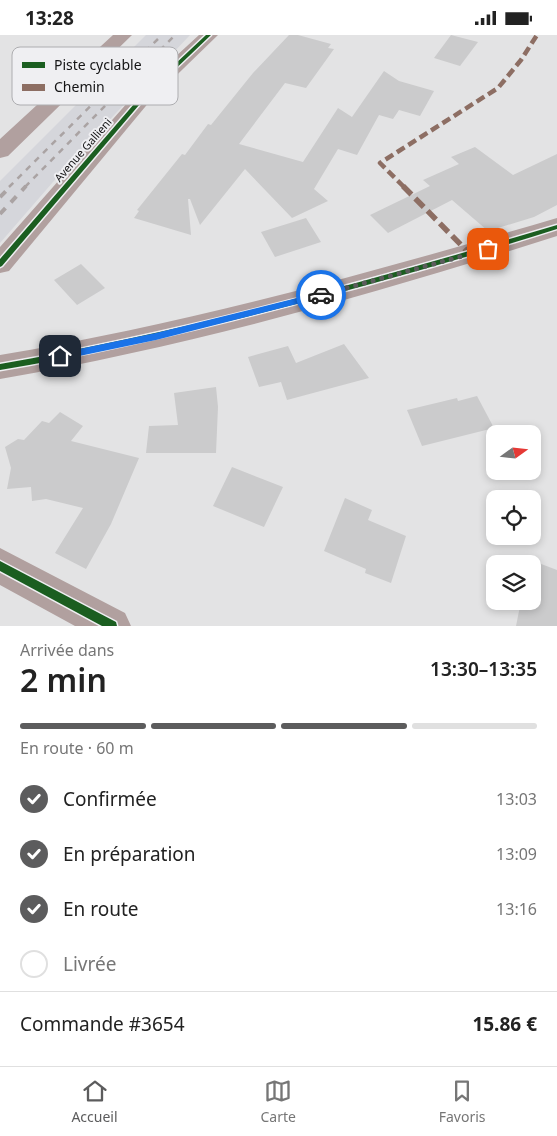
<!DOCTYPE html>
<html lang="fr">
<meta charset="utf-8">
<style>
body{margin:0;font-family:"Noto Sans",sans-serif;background:#f6f6f6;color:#222;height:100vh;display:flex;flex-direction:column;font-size:19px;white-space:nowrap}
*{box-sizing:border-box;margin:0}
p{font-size:16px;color:#767676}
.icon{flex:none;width:28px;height:28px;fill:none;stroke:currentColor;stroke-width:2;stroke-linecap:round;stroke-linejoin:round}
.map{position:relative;height:591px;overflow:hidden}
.drawer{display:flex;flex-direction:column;background:#fff;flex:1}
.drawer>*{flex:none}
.needle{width:32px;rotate:75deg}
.controls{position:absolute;left:486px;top:390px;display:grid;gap:10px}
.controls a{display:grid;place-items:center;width:55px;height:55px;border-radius:10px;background:#fff;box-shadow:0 2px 8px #0003;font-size:25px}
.pin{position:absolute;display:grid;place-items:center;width:42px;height:42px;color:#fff;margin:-21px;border-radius:10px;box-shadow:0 2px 8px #0006}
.courier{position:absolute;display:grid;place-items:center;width:50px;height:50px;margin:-25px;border:4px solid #1a73e8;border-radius:50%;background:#fff;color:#222;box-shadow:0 1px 6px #0007}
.overview em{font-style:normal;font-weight:600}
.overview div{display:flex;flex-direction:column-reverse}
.overview{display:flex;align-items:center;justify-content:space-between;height:85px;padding:0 20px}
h1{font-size:32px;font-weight:600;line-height:38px}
.bar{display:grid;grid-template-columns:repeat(4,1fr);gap:8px 5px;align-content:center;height:60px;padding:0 20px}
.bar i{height:6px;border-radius:4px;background:#e0e0e0}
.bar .active{background:#5c5c5d}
.bar p{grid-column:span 4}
.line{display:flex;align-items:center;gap:12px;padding:0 20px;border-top:1px solid #e0e0e0}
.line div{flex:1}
ol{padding:0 20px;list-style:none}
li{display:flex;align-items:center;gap:15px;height:55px}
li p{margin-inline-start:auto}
li .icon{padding:5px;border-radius:50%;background:#5c5c5d;color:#fff;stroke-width:4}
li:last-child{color:#767676}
li i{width:28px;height:28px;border:2px solid #e0e0e0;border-radius:50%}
.status{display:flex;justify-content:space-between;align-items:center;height:35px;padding:0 25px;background:#fff;direction:ltr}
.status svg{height:14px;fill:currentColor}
.tabs{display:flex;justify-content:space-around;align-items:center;height:70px;border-top:1px solid #e0e0e0;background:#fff;font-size:14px;color:#767676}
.tabs a{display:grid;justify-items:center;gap:2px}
.tabs .active{color:#5c5c5d}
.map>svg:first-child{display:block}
</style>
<div class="status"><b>13:28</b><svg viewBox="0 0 49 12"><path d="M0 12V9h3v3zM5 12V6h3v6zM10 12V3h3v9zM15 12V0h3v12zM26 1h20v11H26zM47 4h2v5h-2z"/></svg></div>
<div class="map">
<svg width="557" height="591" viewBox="0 0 557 591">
<rect width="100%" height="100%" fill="#e3e3e4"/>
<path fill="#d5d6db" d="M146,0H190L79,117L0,208V146Z"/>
<path fill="#cbcbcc" d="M289,0H298L331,9L328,13L334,14L306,53L285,48L239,109L303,127L338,73L352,82L384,36L399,46L434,56L420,81L399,75L393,84L379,80L357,120L338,114L314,154L328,166L292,183L245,134L200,190L190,164H188L191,200L134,183L139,176L137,175L182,119L185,120L208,89L211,90L253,38Z
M451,0L478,7L460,31L434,23Z
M475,112L513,140L557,119V170L534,182L488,196L452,165L388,198L370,180L430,151L423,145L459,129L451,122Z
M306,183L321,207L275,222L261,197Z
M81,229L105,253L77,270L54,245Z
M344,309L369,343L287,365L281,347L259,352L248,322L288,311L296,328Z
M216,352L218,372L216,418H146L149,391L178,390L174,358Z
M477,361L494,393L422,411L407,375L457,363L458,366Z
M60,377L83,391L71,406L139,423L111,489L86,534L55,518L83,473L46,464L32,466L31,452L7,454L11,433L5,412L18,404L24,405L42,386L49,388Z
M232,432L283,452L264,492L213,471Z
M345,463L372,475L368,485L406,501L391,548L365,538L366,534L324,516Z
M528,524L557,535V591H516L521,566H532V529H527Z"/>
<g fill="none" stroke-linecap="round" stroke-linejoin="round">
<path fill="#b1a09f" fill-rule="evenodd" d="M113,0H132L8,121L0,123V104Z
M199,0H218L150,66L9,236L0,238V212L136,58Z
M557,183V201C375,259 189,311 0,344V320C189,288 374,237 557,183Z
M0,513L125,578L131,591H75L0,550Z"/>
<path stroke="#aaa3a3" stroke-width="2.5" stroke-dasharray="6 6" stroke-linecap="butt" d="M9,152L162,0
M25,152L175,0"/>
<path stroke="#aaa3a3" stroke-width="4" stroke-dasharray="8 8" stroke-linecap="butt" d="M0,162L11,151
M0,179L26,151"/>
<path stroke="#8d6e63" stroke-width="4.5" stroke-dasharray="9 4.5" stroke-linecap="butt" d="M404,152L380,128L498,53L521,25L537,0"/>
<path stroke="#8d6e63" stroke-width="5.5" stroke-dasharray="12 5.5" stroke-linecap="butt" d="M403,151L470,219"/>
<g stroke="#efeff2" stroke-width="3">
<path id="cycleway" d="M206,0H211L145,63L2,231L0,232V224L141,61Z
M557,190V194C450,228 342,258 233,285C156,304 78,322 0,335V329C189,296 374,245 557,190Z
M0,526L116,587L117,591H102L0,536Z"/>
</g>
<use href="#cycleway" fill="#1b5e20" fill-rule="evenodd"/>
</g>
<path fill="#1a73e8" d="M321,257L325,260L324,262L156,305L60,325L55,321L60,318L156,298Z"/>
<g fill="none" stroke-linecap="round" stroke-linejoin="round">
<path stroke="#5c5c5d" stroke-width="5" stroke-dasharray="0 9" d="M321,260L488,214"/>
</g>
<g text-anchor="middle" stroke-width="4" stroke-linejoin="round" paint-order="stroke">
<g font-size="11" fill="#141415" stroke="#efeff2">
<text transform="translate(83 115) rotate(-49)" y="4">Avenue Gallieni</text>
</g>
</g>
<rect x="12" y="12" width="166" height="58" rx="8" fill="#efeff2" stroke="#adadb0" stroke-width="1"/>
<rect x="22" y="27" width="23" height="6" fill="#1b5e20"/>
<rect x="22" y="49" width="23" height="7" fill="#8d6e63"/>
<g font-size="14" fill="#141415">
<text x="54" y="35">Piste cyclable</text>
<text x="54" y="57">Chemin</text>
</g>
</svg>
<div class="controls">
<a><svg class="needle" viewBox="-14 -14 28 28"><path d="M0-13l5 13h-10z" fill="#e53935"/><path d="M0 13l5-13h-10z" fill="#767676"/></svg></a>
<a><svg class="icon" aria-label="locate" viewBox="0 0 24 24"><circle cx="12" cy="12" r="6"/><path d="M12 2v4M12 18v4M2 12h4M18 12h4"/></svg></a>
<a><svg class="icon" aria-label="layers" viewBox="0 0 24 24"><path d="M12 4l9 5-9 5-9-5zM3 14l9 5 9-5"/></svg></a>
</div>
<div class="pin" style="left:488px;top:214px;background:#ea580c"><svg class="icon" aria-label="bag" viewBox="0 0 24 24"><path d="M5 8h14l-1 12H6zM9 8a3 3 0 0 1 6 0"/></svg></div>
<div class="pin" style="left:60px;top:321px;background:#1f2937"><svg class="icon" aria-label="home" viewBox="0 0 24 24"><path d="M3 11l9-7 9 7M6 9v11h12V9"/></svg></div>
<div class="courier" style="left:321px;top:260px"><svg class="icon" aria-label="car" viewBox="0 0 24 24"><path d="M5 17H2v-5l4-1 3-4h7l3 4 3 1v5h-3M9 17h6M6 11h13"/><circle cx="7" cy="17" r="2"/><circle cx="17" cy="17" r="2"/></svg></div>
</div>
<section class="drawer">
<div class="overview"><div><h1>2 min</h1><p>Arrivée dans</p></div><em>13:30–13:35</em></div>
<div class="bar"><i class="active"></i><i class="active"></i><i class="active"></i><i></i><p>En route · 60 m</p></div>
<ol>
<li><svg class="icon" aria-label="check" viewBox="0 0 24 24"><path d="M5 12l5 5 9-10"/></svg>Confirmée<p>13:03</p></li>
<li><svg class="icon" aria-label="check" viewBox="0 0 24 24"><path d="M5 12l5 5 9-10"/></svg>En préparation<p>13:09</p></li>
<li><svg class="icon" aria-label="check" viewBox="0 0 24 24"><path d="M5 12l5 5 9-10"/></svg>En route<p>13:16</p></li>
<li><i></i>Livrée</li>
</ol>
<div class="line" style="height:65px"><div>Commande #3654</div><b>15.86 €</b></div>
</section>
<nav class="tabs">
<a class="active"><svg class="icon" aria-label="home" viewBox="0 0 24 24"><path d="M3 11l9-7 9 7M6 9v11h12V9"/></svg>Accueil</a>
<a><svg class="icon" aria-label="map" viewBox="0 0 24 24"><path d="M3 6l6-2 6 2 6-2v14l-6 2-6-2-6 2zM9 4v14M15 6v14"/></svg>Carte</a>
<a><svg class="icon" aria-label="saved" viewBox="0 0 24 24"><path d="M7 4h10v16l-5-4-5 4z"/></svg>Favoris</a>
</nav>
